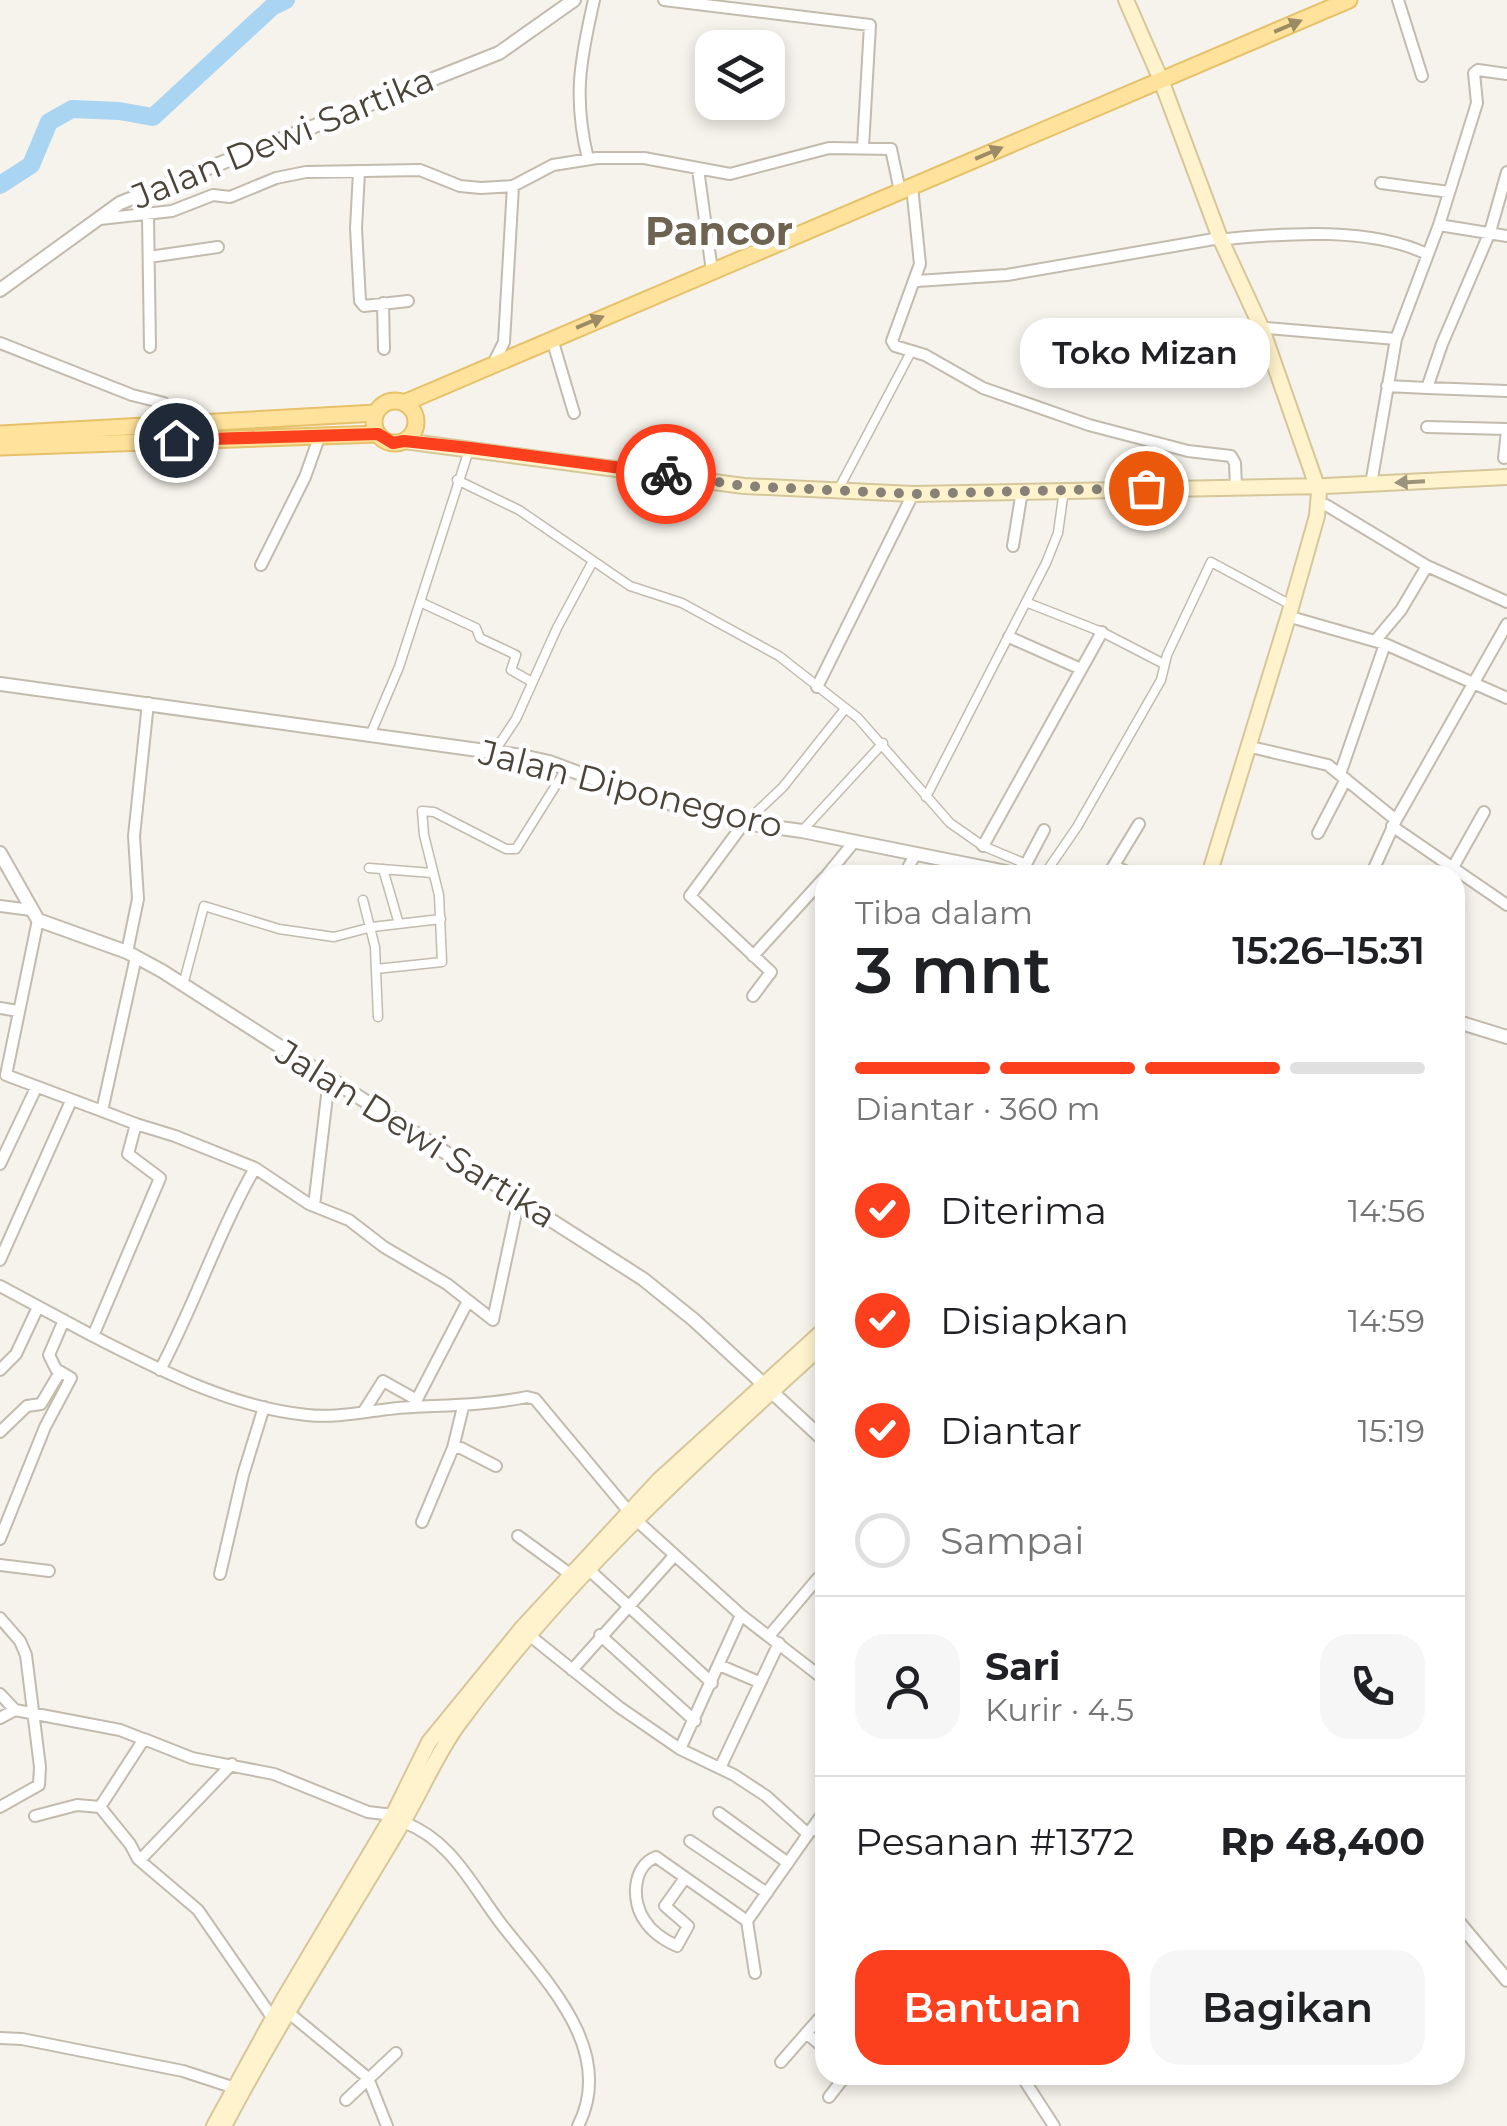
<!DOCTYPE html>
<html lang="id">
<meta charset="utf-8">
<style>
body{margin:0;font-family:Montserrat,sans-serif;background:#f6f6f6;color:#202124;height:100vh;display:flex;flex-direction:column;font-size:38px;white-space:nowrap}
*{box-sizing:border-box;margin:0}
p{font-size:32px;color:#757577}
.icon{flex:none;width:55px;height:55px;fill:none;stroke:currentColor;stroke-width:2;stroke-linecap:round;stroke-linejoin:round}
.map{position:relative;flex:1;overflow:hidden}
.side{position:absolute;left:815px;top:865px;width:650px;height:1220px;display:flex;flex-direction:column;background:#fff;border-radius:30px;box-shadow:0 5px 15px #0003}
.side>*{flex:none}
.fabs{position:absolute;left:695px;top:30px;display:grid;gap:20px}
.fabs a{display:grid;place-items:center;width:90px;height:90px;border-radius:20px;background:#fff;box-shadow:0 5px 15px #0003;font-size:50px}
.pin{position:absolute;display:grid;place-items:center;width:85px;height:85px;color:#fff;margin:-42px;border:5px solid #fff;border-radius:50%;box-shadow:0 2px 10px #0007}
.courier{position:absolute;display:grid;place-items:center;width:100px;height:100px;margin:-50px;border:8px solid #fc3f1d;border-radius:50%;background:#fff;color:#222;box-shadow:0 2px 12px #0007}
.bubble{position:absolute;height:70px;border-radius:30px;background:#fff;box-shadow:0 5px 15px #0003;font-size:32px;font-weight:600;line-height:70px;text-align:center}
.summary em{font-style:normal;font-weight:600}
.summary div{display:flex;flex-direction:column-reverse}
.summary{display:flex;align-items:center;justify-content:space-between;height:170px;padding:0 40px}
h1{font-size:65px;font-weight:600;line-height:75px}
.bar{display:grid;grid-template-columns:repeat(4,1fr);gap:15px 10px;align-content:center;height:120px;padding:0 40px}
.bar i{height:12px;border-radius:8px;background:#e0e0e0}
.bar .current{background:#fc3f1d}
.bar p{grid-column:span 4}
.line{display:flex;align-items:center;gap:25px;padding:0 40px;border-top:2px solid #e0e0e0}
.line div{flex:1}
.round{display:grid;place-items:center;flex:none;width:105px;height:105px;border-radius:30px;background:#f6f6f6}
ol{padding:0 40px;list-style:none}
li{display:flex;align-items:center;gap:30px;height:110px}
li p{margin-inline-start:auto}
li .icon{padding:10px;border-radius:50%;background:#fc3f1d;color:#fff;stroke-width:4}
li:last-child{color:#757577}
li i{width:55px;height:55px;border:5px solid #e0e0e0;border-radius:50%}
.primary-button{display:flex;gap:20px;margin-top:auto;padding:20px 40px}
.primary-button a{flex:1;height:115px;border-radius:30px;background:#fc3f1d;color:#fff;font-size:40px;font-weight:600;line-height:115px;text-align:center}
.primary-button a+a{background:#f6f6f6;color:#202124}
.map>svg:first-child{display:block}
</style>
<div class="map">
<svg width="1507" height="2126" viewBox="0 0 1507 2126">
<rect width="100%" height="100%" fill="#f6f3ec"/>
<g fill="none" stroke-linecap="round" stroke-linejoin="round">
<path stroke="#a9d4f2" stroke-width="18" d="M0,185L31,165L49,122L72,109L119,111L153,117L272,7L286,0"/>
<g stroke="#c2bbae" stroke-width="11">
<path id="pedestrian" d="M457,480L519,510L630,586L682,603L779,656L858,718L950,823L983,846L1026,864
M837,492L911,352
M420,602L476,628L480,638L516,655L511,670L532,682
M1028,603L1102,632L1164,664
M371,733L399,667L469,450
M494,752L516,719L557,628L593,561
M926,797L1046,563L1058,533L1064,490
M746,822L783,787L845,709
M802,831L883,743
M369,868L432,873
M383,869L399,924
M1044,875L1077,827L1161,680L1167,655L1211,562L1291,605
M363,900L375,947L378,1017
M376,969L442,962L439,895L424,835L422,811L434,812L506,849H516L566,769
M183,985L204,906L279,929L334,937L372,927L441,919"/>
</g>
<g stroke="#c2bbae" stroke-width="14">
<path id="minor" d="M664,0L870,25L863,147
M1398,0L1422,76
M588,159C573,98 580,61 594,0
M698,169L712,271
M359,172L356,228L360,301L364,306L408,301
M1381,183L1449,192
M912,186L920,264L892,341L895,346L925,355L983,388L1089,425L1188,451L1231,456L1235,463L1236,487
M148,216L150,347
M100,219L172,211L213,195L230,197L276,178L306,172L420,170L460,186L481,188L513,186L553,165L597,158H644L730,174L829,148L891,149L900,191
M1439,225L1507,236
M1227,239C1288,233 1370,227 1427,254
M149,257L218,247
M917,281L1007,275L1220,238
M383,303L384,349
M1267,328L1396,339
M552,339L574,413
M0,343L132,395L164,403
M494,362L504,342L513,186
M1387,386L1427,388L1442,344L1490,232L1507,172
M1427,388L1507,391
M1427,427L1507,429
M1504,458L1507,431
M1371,484L1396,339L1439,225L1477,103L1474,73L1478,70L1507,74
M1326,505L1427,566L1507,602
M1013,546L1022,491
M261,565L305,477L320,435
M1294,618L1385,644L1507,698
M1009,637L1081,669
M1375,641L1401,610L1427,566
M817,687L913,494
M1255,748L1328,765L1396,820
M1340,774L1385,644
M744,823L690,896L771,972L753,996
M1392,826L1507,905
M1318,833L1346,779
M983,846L1102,632
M1116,867L1134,875
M1452,869L1484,812
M1012,873L1024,868L1044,830
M827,875L854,842
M904,875L915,855
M1108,875L1139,824
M1371,875L1396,820L1507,624
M0,906L31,910
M38,920L6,1075L102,1111
M127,952L138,899L134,836L148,703
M753,956L825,877
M136,957L102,1111L136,1124L128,1154L160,1178L93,1336C160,1370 230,1407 307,1415C342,1419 378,1408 413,1407C454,1405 486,1405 527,1397L535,1399L635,1519L741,1615L825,1680
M823,978L825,976
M0,1008L18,1011
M136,1124L175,1136L255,1168
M0,1164L36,1088
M314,1206L329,1079
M0,1260L71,1101
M0,1286L93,1336
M0,1370L16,1354L38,1307
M160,1370C195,1304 218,1233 255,1168L309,1204L349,1220L384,1247L447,1284L493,1320L519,1199
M413,1407L468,1301
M364,1411L383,1381L417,1400
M0,1432L27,1406L41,1404L60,1372
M453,1448H461L496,1466
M422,1522L453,1448L463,1407
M518,1536L570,1574
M0,1539L45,1427L71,1378L56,1369L49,1355L64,1320
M0,1565L49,1571
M585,1566L712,1683
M220,1574L243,1475L264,1407
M0,1618L20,1641L26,1655L40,1767L39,1785L0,1807
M529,1635L619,1707L680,1749L734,1775L766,1796L808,1834
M600,1635L695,1721
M769,1636L818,1578
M719,1665L759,1682
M572,1670L674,1556
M0,1694L15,1710
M0,1718L15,1710L120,1730L143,1739
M680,1749L741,1615
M720,1768L779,1643
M100,1807L144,1739L192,1758L274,1774L368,1812L393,1815
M719,1813L788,1863
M35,1816L77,1805L100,1807L130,1844L138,1859L198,1910L276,2023
M403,1822C452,1840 472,1886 502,1925C545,1980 617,2050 578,2126
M814,1826L825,1840
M690,1841L767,1893
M140,1860L232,1764
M685,1878L665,1906L688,1926L677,1946C666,1941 652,1932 645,1921C631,1902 632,1866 656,1857L747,1921L755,1973
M747,1921L825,1810
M289,2013L368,2078L387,2126
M806,2033L825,2049
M0,2038L22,2039L183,2071L238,2089
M781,2062L823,2014
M1021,2075L1054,2126
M829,2097L846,2075
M346,2100L396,2053"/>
</g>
<g stroke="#c2bbae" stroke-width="16">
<path id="tertiary" d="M0,290L120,203L499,53L574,0
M0,684L522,756L549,762L638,795L744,823L802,831L1021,875
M0,853L38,920L127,952L162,971L643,1279L694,1320L825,1441
M1455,1021L1507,1037
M1455,1918L1507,1980"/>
</g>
<g stroke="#d6c79b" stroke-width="18">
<path id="secondary" d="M1126,0L1161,80L1220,238L1262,329L1319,492L1317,516L1290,611L1209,875
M404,441L744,486L913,494L1325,486L1507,477
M214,2126L283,2000L393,1815L429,1742L522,1628L658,1481L825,1329
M224,2126C278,2023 342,1925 401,1825C421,1792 435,1757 457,1726C562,1582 694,1461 825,1343"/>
</g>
<g stroke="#e6c16a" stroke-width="19">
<path id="primary" d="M374 422a21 21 0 1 1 42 0a21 21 0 1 1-42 0Z
M404,403L1349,0
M0,434L376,413
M0,447L378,434"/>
</g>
<use href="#pedestrian" stroke="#fff" stroke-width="8"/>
<use href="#minor" stroke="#fff" stroke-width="10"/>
<use href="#tertiary" stroke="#fff" stroke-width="12"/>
<use href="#secondary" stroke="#fff3cd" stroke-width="14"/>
<use href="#primary" stroke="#ffe39c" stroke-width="15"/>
</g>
<defs><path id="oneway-solid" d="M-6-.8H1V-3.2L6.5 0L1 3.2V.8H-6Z" transform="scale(2.5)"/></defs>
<g fill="#9c8c66">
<use href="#oneway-solid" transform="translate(1288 26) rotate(-23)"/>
<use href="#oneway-solid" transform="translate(989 153) rotate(-23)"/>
<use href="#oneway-solid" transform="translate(590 322) rotate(-23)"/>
</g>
<use fill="#9c937c" href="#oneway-solid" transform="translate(1410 482) rotate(177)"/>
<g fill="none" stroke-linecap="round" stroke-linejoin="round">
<path stroke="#878178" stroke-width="10" stroke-dasharray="0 18" d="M666,474L744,486L913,494L1146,488"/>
<path stroke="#fc3f1d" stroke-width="12" d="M176,440L378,434L393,443L404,441L470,448L666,474"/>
</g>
<g text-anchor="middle" stroke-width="9" stroke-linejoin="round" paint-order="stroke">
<g font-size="35" fill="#4b4439" stroke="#fff">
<text transform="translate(283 138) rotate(-22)" y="12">Jalan Dewi Sartika</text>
<text transform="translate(631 789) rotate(14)" y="12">Jalan Diponegoro</text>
<text transform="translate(416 1134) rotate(32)" y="12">Jalan Dewi Sartika</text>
</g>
<g font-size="40" font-weight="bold" fill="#6e6250" stroke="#fff">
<text x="719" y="245">Pancor</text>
</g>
</g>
</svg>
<div class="fabs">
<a><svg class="icon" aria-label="layers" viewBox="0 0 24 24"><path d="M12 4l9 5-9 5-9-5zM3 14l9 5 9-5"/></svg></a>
</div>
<div class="pin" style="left:1146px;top:488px;background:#ea580c"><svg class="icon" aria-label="bag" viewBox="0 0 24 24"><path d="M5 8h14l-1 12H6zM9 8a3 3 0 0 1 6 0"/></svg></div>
<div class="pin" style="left:176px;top:440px;background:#1f2937"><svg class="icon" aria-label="home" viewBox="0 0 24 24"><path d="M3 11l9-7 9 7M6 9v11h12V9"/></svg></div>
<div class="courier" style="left:666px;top:474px"><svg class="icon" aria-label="bike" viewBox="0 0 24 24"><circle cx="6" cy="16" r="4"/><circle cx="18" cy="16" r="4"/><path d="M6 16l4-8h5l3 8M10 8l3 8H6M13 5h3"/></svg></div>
<div class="bubble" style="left:1020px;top:318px;width:250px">Toko Mizan</div>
<section class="side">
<div class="summary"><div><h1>3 mnt</h1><p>Tiba dalam</p></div><em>15:26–15:31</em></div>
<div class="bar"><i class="current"></i><i class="current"></i><i class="current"></i><i></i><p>Diantar · 360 m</p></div>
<ol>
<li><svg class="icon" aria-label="check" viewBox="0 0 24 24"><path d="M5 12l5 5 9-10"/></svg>Diterima<p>14:56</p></li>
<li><svg class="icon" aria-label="check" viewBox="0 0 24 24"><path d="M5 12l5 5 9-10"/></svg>Disiapkan<p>14:59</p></li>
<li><svg class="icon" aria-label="check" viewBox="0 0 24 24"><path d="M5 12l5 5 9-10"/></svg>Diantar<p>15:19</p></li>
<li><i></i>Sampai</li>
</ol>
<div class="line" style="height:180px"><a class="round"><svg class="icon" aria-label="person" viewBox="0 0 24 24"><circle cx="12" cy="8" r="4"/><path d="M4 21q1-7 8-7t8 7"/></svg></a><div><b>Sari</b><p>Kurir · 4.5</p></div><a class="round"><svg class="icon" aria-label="phone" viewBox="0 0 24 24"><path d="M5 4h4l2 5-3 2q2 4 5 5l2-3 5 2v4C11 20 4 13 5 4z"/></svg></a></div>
<div class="line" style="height:130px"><div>Pesanan #1372</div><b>Rp 48,400</b></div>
<div class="primary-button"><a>Bantuan</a><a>Bagikan</a></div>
</section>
</div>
